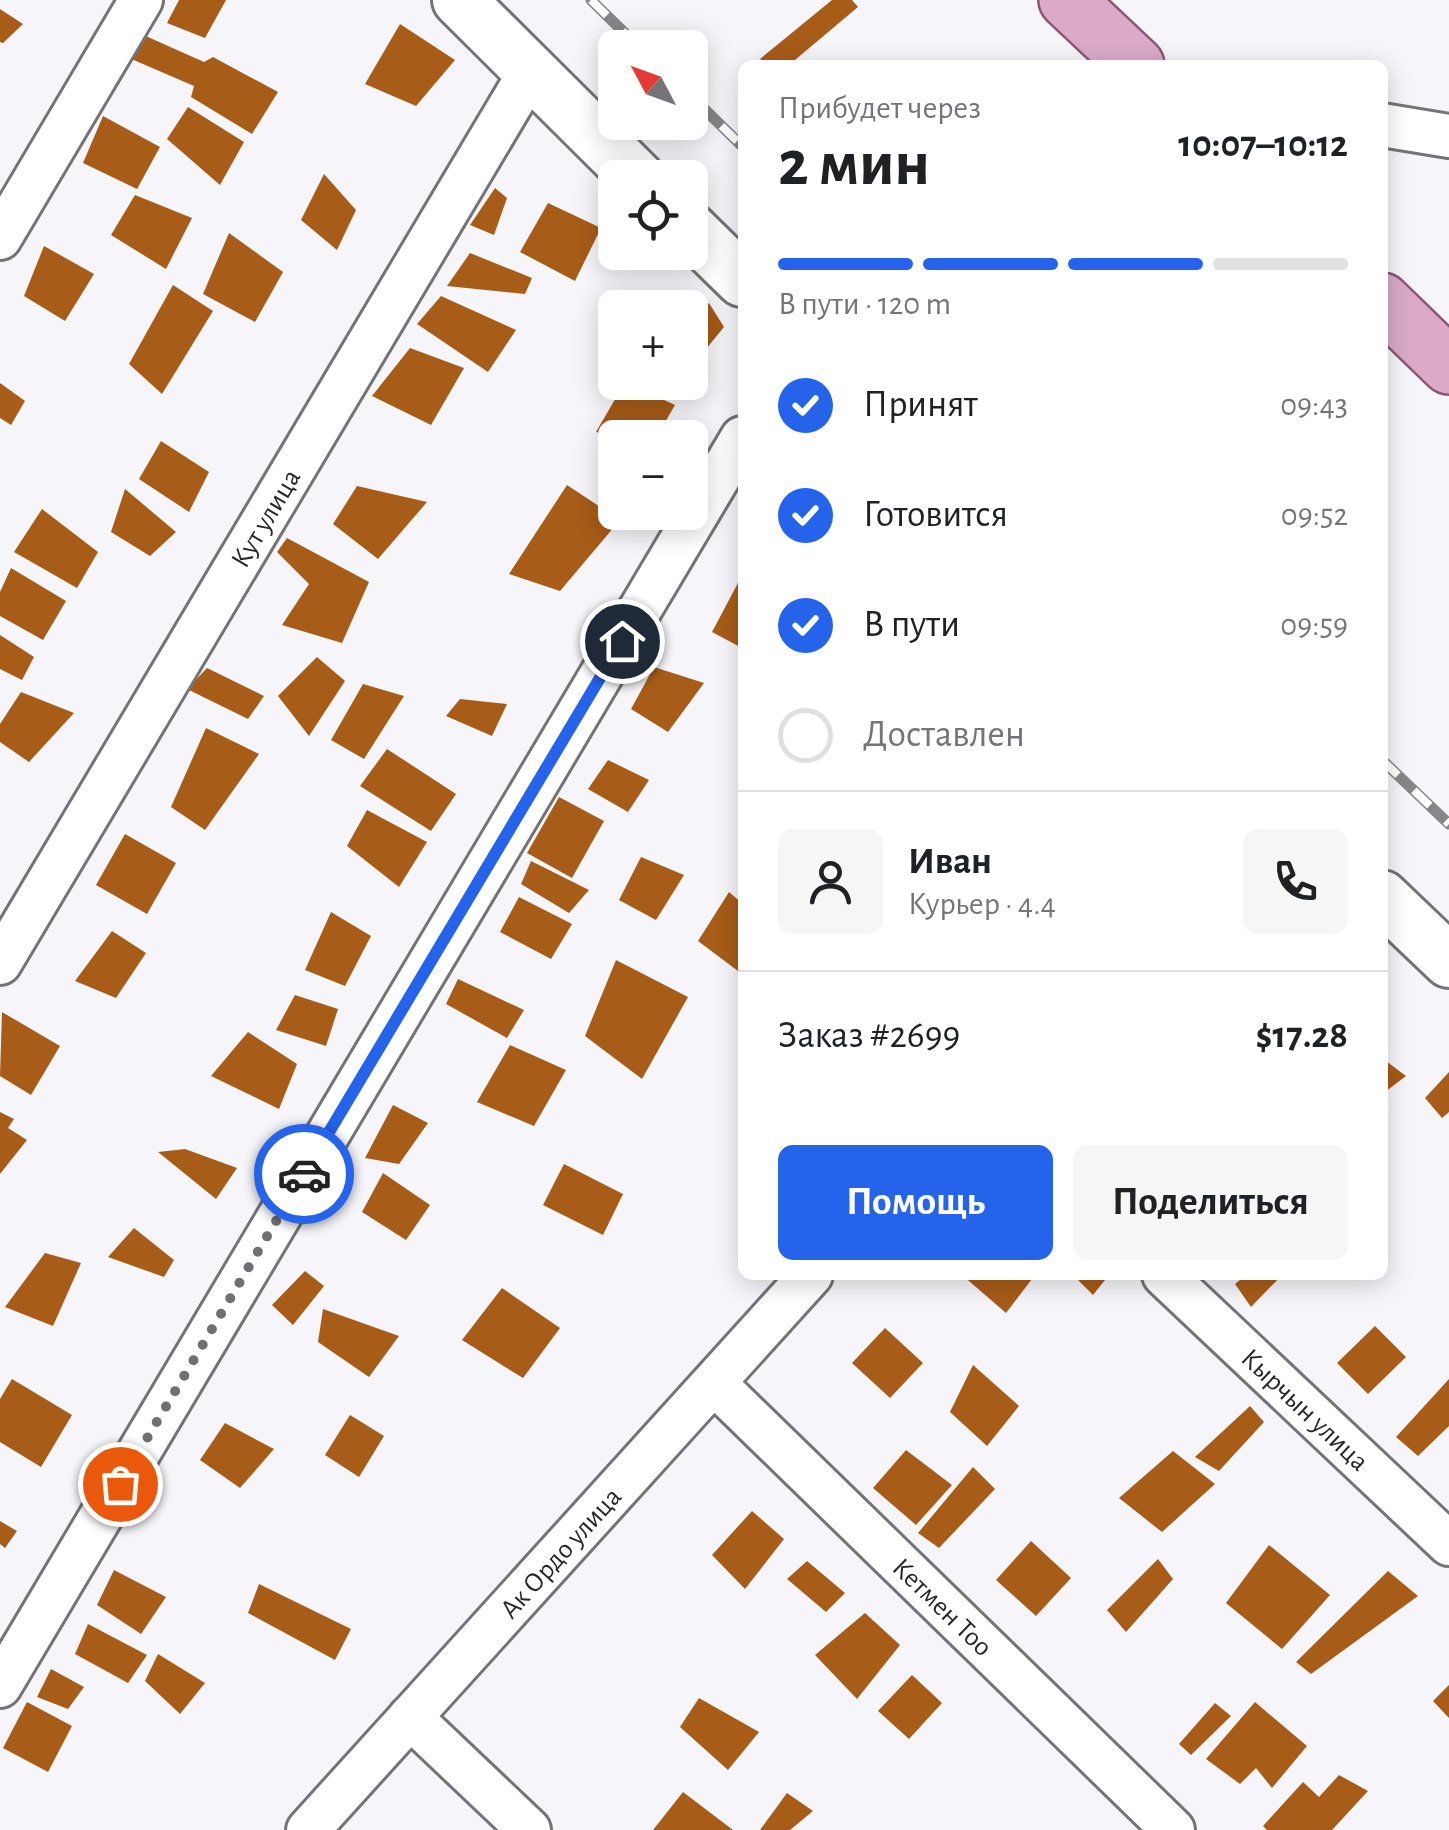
<!DOCTYPE html>
<html lang="ru">
<meta charset="utf-8">
<style>
body{margin:0;font-family:"Alegreya Sans",sans-serif;background:#f6f6f6;color:#202124;height:100vh;display:flex;flex-direction:column;font-size:38px;white-space:nowrap}
*{box-sizing:border-box;margin:0}
p{font-size:32px;color:#757577}
.icon{flex:none;width:55px;height:55px;fill:none;stroke:currentColor;stroke-width:2;stroke-linecap:round;stroke-linejoin:round}
.map{position:relative;flex:1;overflow:hidden}
.panel{position:absolute;left:738px;top:60px;width:650px;height:1220px;display:flex;flex-direction:column;background:#fff;border-radius:15px;box-shadow:0 5px 25px #0003}
.panel>*{flex:none}
.needle{width:65px;rotate:311deg}
.controls{position:absolute;left:598px;top:30px;display:grid;gap:20px}
.controls a{display:grid;place-items:center;width:110px;height:110px;border-radius:15px;background:#fff;box-shadow:0 5px 25px #0003;font-size:50px}
.pin{position:absolute;display:grid;place-items:center;width:85px;height:85px;color:#fff;margin:-42px;border:5px solid #fff;border-radius:50%;box-shadow:0 2px 10px #0007}
.courier{position:absolute;display:grid;place-items:center;width:100px;height:100px;margin:-50px;border:8px solid #2563eb;border-radius:50%;background:#fff;color:#222;box-shadow:0 2px 12px #0007}
.headline em{font-style:normal;font-weight:600}
.headline div{display:flex;flex-direction:column-reverse}
.headline{display:flex;align-items:center;justify-content:space-between;height:170px;padding:0 40px}
h1{font-size:65px;font-weight:600;line-height:75px}
.bar{display:grid;grid-template-columns:repeat(4,1fr);gap:15px 10px;align-content:center;height:120px;padding:0 40px}
.bar i{height:12px;border-radius:8px;background:#e0e0e0}
.bar .on{background:#2563eb}
.bar p{grid-column:span 4}
.line{display:flex;align-items:center;gap:25px;padding:0 40px;border-top:2px solid #e0e0e0}
.line div{flex:1}
.round{display:grid;place-items:center;flex:none;width:105px;height:105px;border-radius:15px;background:#f6f6f6}
ol{padding:0 40px;list-style:none}
li{display:flex;align-items:center;gap:30px;height:110px}
li p{margin-inline-start:auto}
li .icon{padding:10px;border-radius:50%;background:#2563eb;color:#fff;stroke-width:4}
li:last-child{color:#757577}
li i{width:55px;height:55px;border:5px solid #e0e0e0;border-radius:50%}
.button{display:flex;gap:20px;margin-top:auto;padding:20px 40px}
.button a{flex:1;height:115px;border-radius:15px;background:#2563eb;color:#fff;font-size:40px;font-weight:600;line-height:115px;text-align:center}
.button a+a{background:#f6f6f6;color:#202124}
.map>svg:first-child{display:block}
</style>
<div class="map">
<svg width="1449" height="1830" viewBox="0 0 1449 1830">
<rect width="100%" height="100%" fill="#f6f6fa"/>
<path fill="#a75c18" d="M179,0H226L205,38L167,23Z
M832,0H852L858,7L789,65H766L760,59Z
M0,9L23,24L3,43L0,42Z
M400,24L455,60L416,106L365,84Z
M139,33L204,62L213,57L278,92L252,134L191,97L194,86L129,58Z
M188,107L244,142L220,185L167,139Z
M103,116L160,147L137,189L83,163Z
M324,174L356,210L337,250L301,220Z
M495,188L507,198L494,235L470,225Z
M135,195L192,218L166,269L111,235Z
M548,203L601,228L575,281L520,252Z
M229,233L283,272L255,322L203,294Z
M44,246L94,274L65,321L24,296Z
M470,253L532,278L525,294L447,286Z
M173,285L213,311L162,394L129,364Z
M441,296L516,330L488,372L417,324Z
M709,303L724,327L697,360L690,357V324Z
M410,348L464,368L431,425L372,396Z
M625,382L675,405L656,438H615L596,432Z
M0,383L25,401L11,425L0,418Z
M161,441L209,472L189,512L139,479Z
M567,485L620,520L560,591L509,574Z
M357,486L427,502L378,559L333,524Z
M125,489L176,532L150,556L111,532Z
M42,509L98,552L77,588L14,552Z
M287,538L369,582L342,643L282,625L309,584L277,552Z
M11,568L66,601L43,640L0,616V592Z
M739,581L742,583V648L712,632Z
M0,635L34,657L22,680L0,669Z
M317,657L345,681L309,736L278,696Z
M654,667L704,683L668,732L631,709Z
M207,668L264,696L248,719L187,689Z
M363,684L404,696L364,759L331,740Z
M21,692L74,713L29,762L0,742V724Z
M460,699L507,704L492,736L446,716Z
M206,728L259,754L205,830L171,807Z
M387,749L456,794L431,831L360,786Z
M608,760L649,780L628,812L588,789Z
M559,797L604,821L572,878L527,853Z
M367,810L427,842L399,887L347,846Z
M125,834L176,863L147,914L96,885Z
M641,857L684,875L656,920L619,900Z
M531,861L589,890L569,913L521,884Z
M729,892L742,903V974L698,941Z
M519,897L572,924L551,959L500,932Z
M331,912L371,936L345,986L305,970Z
M112,931L146,953L116,998L75,981Z
M616,960L688,997L642,1079L585,1036Z
M458,979L524,1010L507,1038L446,1004Z
M295,995L338,1009L326,1046L276,1030Z
M2,1012L60,1046L31,1095L0,1076Z
M248,1032L297,1064L279,1109L211,1076Z
M510,1045L566,1070L534,1126L477,1102Z
M1382,1058L1406,1076L1385,1092L1382,1089Z
M1449,1072V1112L1442,1118L1425,1098Z
M393,1105L428,1123L399,1164L365,1158Z
M0,1112L14,1119L8,1128L27,1140L0,1174Z
M185,1149L237,1168L216,1199L158,1152Z
M564,1164L623,1194L603,1235L543,1205Z
M383,1173L430,1205L406,1240L362,1212Z
M134,1228L174,1260L164,1277L108,1257Z
M45,1253L81,1263L53,1326L5,1307Z
M305,1271L324,1286L293,1325L272,1305Z
M962,1275H1035L1006,1313Z
M1073,1275H1109L1093,1295Z
M1246,1275H1282L1251,1307L1235,1284Z
M502,1288L560,1328L523,1378L462,1340Z
M323,1309L399,1336L369,1377L318,1342Z
M1375,1326L1406,1357L1368,1394L1337,1363Z
M885,1328L923,1363L890,1398L852,1363Z
M973,1365L1019,1406L987,1446L950,1412Z
M12,1379L72,1415L41,1467L0,1442V1399Z
M1449,1379V1426L1418,1456L1396,1437Z
M1250,1406L1264,1422L1219,1471L1195,1457Z
M350,1415L384,1436L359,1477L325,1455Z
M225,1423L274,1449L240,1488L200,1460Z
M906,1450L952,1485L916,1525L873,1488Z
M1173,1451L1215,1484L1162,1532L1119,1498Z
M973,1467L995,1489L939,1548L918,1533Z
M752,1511L784,1539L745,1589L712,1555Z
M0,1521L17,1531L5,1548L0,1544Z
M1031,1541L1071,1578L1036,1616L996,1580Z
M1269,1545L1330,1595L1282,1649L1226,1603Z
M1158,1559L1173,1579L1126,1632L1107,1610Z
M807,1561L845,1593L826,1612L787,1579Z
M114,1570L166,1597L141,1634L97,1605Z
M1388,1571L1418,1596L1311,1674L1296,1662Z
M259,1584L351,1629L335,1660L248,1613Z
M865,1613L900,1645L857,1699L815,1655Z
M88,1624L147,1655L128,1683L75,1654Z
M158,1654L205,1683L180,1714L145,1681Z
M51,1669L84,1687L68,1709L37,1697Z
M912,1675L942,1703L909,1739L878,1711Z
M1449,1685V1718L1433,1701Z
M699,1698L759,1732L728,1770L680,1727Z
M27,1702L72,1726L48,1772L3,1748Z
M1255,1702L1307,1746L1272,1788L1256,1768L1240,1784L1206,1759Z
M1215,1703L1231,1716L1191,1755L1179,1744Z
M1339,1775L1368,1791L1332,1830H1267L1263,1826L1303,1782L1319,1797Z
M683,1792L733,1830H653Z
M787,1793L813,1811L790,1830H760Z"/>
<g fill="none" stroke-linecap="round" stroke-linejoin="round">
<g stroke="#747477" stroke-width="48">
<g id="minor">
<path d="M1382,125L1449,136"/>
<path d="M0,238L141,0"/>
<path id="s1" d="M0,963L530,72"/>
<path id="s2" d="M1164,1275L1449,1544"/>
<path id="s3" d="M714,1383L1173,1830"/>
<path d="M0,1686L742,438"/>
<path d="M410,1717L529,1830"/>
<path id="s4" d="M308,1830L811,1275"/>
</g>
</g>
<g stroke="#747477" stroke-width="58">
<path id="tertiary" d="M459,0L638,178
M690,229L742,280
M1382,897L1449,961"/>
</g>
<g stroke="#8c5777" stroke-width="60">
<path id="primary" d="M1067,0L1136,65
M1382,301L1449,366"/>
</g>
<use href="#minor" stroke="#fff" stroke-width="42"/>
<use href="#tertiary" stroke="#fff" stroke-width="52"/>
<use href="#primary" stroke="#daaac7" stroke-width="55"/>
<g stroke="#87878a" stroke-width="11">
<path id="rail" d="M591,0L640,48
M690,95L742,146
M1382,760L1449,824"/>
</g>
<use href="#rail" stroke="#fff" stroke-width="8" stroke-dasharray="22" stroke-linecap="butt"/>
</g>
<g fill="none" stroke-linecap="round" stroke-linejoin="round">
<path stroke="#707073" stroke-width="10" stroke-dasharray="0 18" d="M120,1484L304,1174"/>
<path stroke="#2563eb" stroke-width="12" d="M304,1174L622,641"/>
</g>
<g text-anchor="middle" stroke-width="10" stroke-linejoin="round" paint-order="stroke">
<g font-size="28" fill="#28282a" stroke="#fff">
<text dy="10" stroke="none"><textPath href="#s1" startOffset="518">Кут улица</textPath></text>
<text dy="10" stroke="none"><textPath href="#s2" startOffset="195">Кырчын улица</textPath></text>
<text dy="10" stroke="none"><textPath href="#s4" startOffset="375">Ак Ордо улица</textPath></text>
<text dy="10" stroke="none"><textPath href="#s3" startOffset="320">Кетмен Тоо</textPath></text>
</g>
</g>
</svg>
<div class="controls">
<a><svg class="needle" viewBox="-14 -14 28 28"><path d="M0-13l5 13h-10z" fill="#e53935"/><path d="M0 13l5-13h-10z" fill="#757577"/></svg></a>
<a><svg class="icon" aria-label="locate" viewBox="0 0 24 24"><circle cx="12" cy="12" r="6"/><path d="M12 2v4M12 18v4M2 12h4M18 12h4"/></svg></a>
<a>+</a>
<a>−</a>
</div>
<div class="pin" style="left:120px;top:1484px;background:#ea580c"><svg class="icon" aria-label="bag" viewBox="0 0 24 24"><path d="M5 8h14l-1 12H6zM9 8a3 3 0 0 1 6 0"/></svg></div>
<div class="pin" style="left:622px;top:641px;background:#1f2937"><svg class="icon" aria-label="home" viewBox="0 0 24 24"><path d="M3 11l9-7 9 7M6 9v11h12V9"/></svg></div>
<div class="courier" style="left:304px;top:1174px"><svg class="icon" aria-label="car" viewBox="0 0 24 24"><path d="M5 17H2v-5l4-1 3-4h7l3 4 3 1v5h-3M9 17h6M6 11h13"/><circle cx="7" cy="17" r="2"/><circle cx="17" cy="17" r="2"/></svg></div>
<section class="panel">
<div class="headline"><div><h1>2 мин</h1><p>Прибудет через</p></div><em>10:07–10:12</em></div>
<div class="bar"><i class="on"></i><i class="on"></i><i class="on"></i><i></i><p>В пути · 120 m</p></div>
<ol>
<li><svg class="icon" aria-label="check" viewBox="0 0 24 24"><path d="M5 12l5 5 9-10"/></svg>Принят<p>09:43</p></li>
<li><svg class="icon" aria-label="check" viewBox="0 0 24 24"><path d="M5 12l5 5 9-10"/></svg>Готовится<p>09:52</p></li>
<li><svg class="icon" aria-label="check" viewBox="0 0 24 24"><path d="M5 12l5 5 9-10"/></svg>В пути<p>09:59</p></li>
<li><i></i>Доставлен</li>
</ol>
<div class="line" style="height:180px"><a class="round"><svg class="icon" aria-label="person" viewBox="0 0 24 24"><circle cx="12" cy="8" r="4"/><path d="M4 21q1-7 8-7t8 7"/></svg></a><div><b>Иван</b><p>Курьер · 4.4</p></div><a class="round"><svg class="icon" aria-label="phone" viewBox="0 0 24 24"><path d="M5 4h4l2 5-3 2q2 4 5 5l2-3 5 2v4C11 20 4 13 5 4z"/></svg></a></div>
<div class="line" style="height:130px"><div>Заказ #2699</div><b>$17.28</b></div>
<div class="button"><a>Помощь</a><a>Поделиться</a></div>
</section>
</div>
